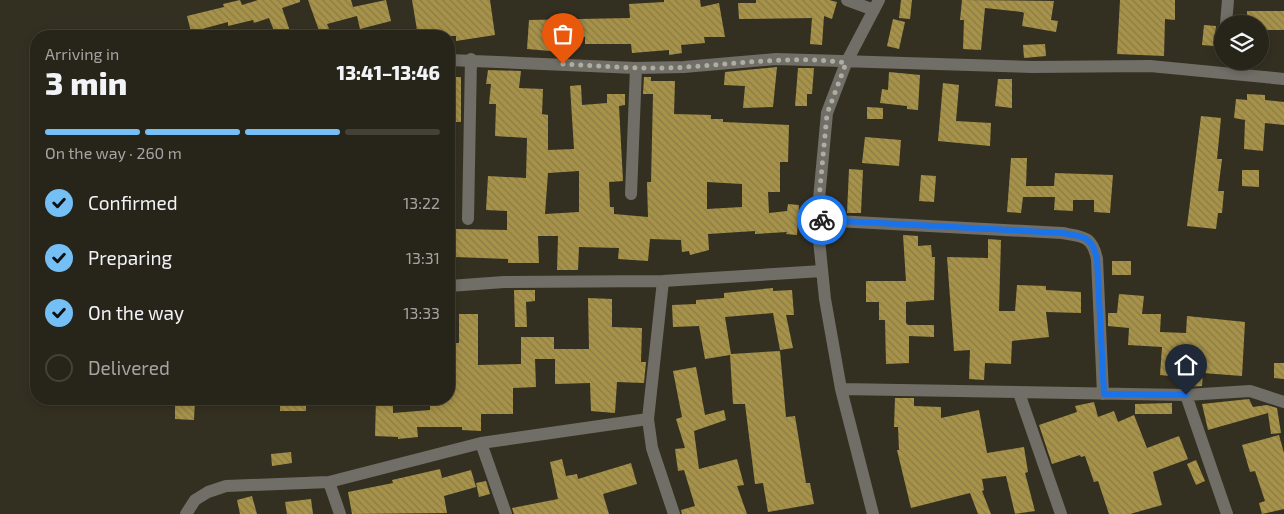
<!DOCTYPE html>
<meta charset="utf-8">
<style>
body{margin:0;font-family:"Exo 2",sans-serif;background:#333026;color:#f1f3f6;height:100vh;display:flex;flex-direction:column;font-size:19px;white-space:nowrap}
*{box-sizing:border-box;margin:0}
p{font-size:16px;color:#a4a4a2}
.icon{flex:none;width:28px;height:28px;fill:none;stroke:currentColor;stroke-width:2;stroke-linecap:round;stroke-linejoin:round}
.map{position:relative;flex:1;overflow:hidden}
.side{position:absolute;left:30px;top:30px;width:425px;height:375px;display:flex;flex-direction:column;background:#272419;border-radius:20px;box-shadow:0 2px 8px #0003,0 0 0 1px #434138}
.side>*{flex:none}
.controls{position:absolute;left:1214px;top:15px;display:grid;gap:10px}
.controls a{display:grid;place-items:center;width:55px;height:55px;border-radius:50%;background:#272419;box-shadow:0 2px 8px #0003,0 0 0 1px #434138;font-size:25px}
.pin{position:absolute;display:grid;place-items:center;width:42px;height:42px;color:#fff;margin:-51px -21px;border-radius:50% 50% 50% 0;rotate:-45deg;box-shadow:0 0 5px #0007}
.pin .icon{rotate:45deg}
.courier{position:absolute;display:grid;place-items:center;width:50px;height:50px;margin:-25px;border:4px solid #1a73e8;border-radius:50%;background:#fff;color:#222;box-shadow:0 1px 6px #0007}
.head em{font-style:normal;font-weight:800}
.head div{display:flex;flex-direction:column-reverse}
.head{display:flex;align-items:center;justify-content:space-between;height:85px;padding:0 15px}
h1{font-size:32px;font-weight:800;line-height:38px}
.bar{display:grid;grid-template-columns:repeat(4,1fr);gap:8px 5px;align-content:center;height:60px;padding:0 15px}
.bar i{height:6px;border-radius:4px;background:#434138}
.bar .active{background:#74c0f6}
.bar p{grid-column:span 4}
ol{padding:0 15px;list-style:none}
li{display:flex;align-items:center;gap:15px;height:55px}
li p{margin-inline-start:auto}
li .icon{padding:5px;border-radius:50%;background:#74c0f6;color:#111;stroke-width:4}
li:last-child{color:#a4a4a2}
li i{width:28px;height:28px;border:2px solid #434138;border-radius:50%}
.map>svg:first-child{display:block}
</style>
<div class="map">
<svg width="1284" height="514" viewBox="0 0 1284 514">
<defs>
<pattern id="building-back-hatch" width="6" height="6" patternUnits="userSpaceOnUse" patternTransform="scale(1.25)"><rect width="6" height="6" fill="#a79249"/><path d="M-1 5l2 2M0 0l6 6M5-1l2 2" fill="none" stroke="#8a7c48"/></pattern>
</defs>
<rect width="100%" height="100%" fill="#343021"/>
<path fill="url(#building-back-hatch)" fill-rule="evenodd" d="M240,0L242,5L258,0H300V2L282,8L291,34L276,36L269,18L254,23L253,20L228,26V22L191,32L187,16L224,7L223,4Z
M308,0H351L353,7L386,0L391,21L360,29L357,16L327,24L332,36H321Z
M412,0H490L495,35L456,41V36H418Z
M664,0H700L701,7L719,3L725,37H704L705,43L681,45L682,53L669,55V50L632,53L631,44H585V37H563L562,52L527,49L529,20L630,18L629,4L664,2Z
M756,0H829L837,2L832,19L824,16L822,45L810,44L812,18L739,19L738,3H756Z
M901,0H912L910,19L899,18Z
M962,0L1054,1L1051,20L1058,21L1056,32L1022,26L1024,13L1022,12L985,8L981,50L963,49L964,20H960Z
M1120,0H1175V20L1165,19L1164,56L1117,54Z
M1247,11H1284V30H1260V24H1247Z
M893,19L905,22L899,49L887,46Z
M1204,25L1216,26L1214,46L1202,45Z
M1045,44L1046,56L1024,58L1023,45Z
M777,67L773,107L743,108L745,86L724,85L725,72Z
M798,68H814L812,94H807V106H795Z
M488,70L521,71L519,88L543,89L542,114L548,115V150L574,149L570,86L581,85L582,105L607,103V94H625V105L619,106L623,181L609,182L610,207H614V214L648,217L647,182H651L653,94H643L644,77H651V81H675L674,114L711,115V119H723V122L789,125L788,162H780V192H768L769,213L787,211L788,204L799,205L797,235L786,234L787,232L755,234V231L708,234L709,250L690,255L689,251L682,252L681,240L650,239L648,261L618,259L619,248L579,247L578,270H557L558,236H538L539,263H508V259L455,257L456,229L507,230V211L486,210L488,176L526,178L527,138L495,136L496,104H489L491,84H486ZM579,171V212L545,214L548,173ZM707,182L742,184V207L707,209Z
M889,72L920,75L918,110L907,109V106L880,103L882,89L888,90Z
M449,77H461V122H449Z
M998,79H1012V108L995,106Z
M943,83L959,85L956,121L991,123L990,146L938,141Z
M1247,94L1265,95V100L1284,102V125L1265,123L1263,151L1244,149L1245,120L1234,118L1236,99L1247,100Z
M867,107L883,108V119H867Z
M1201,116L1221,118L1217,159H1222L1218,191H1224L1222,213H1218L1216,229L1187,226Z
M865,137L901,140L899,166L862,163Z
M1011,158H1027L1026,186H1054L1055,173L1113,175L1110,213L1094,212V200H1073V211L1054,210L1055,197H1023L1021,213L1007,212Z
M849,169L863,170L861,213H847Z
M1242,170H1259V187L1242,186Z
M921,175L936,176L934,202L919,201Z
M903,235L918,236V246L931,245L932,257H935L934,300L906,302V323L908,325H934V337L909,336V363L886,364L885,320H879V302H866V281H906Z
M988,239L1001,240L999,311H1015L1017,285L1046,286V290L1081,292V313L1046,312L1049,337L1012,341L1011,364L985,363L984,380L969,379L970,350L954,351L947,257L988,258Z
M1112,261H1131V275H1112Z
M773,288V291L792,290L794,315H786L793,348L780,350L773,313L725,317L731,354L780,351L786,417L795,416L806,483H810L814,504L768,512L763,483L755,484L745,404H733L730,355L705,359L699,326L673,327L672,305L696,304V300L724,298V293Z
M514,290H535V301L526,302L527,327H515Z
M1119,294L1144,296L1142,314H1161L1160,332L1186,333L1187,316L1245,322L1242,376L1203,373L1202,386L1188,387L1189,378L1160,375L1162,347L1128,345L1129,328L1108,326V313H1117Z
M588,298L612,299V327L642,328L641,362H646L644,383L617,382L615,413L591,411L590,383L555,384V359H535L536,387L513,388V414H481V431L462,430V427H417L418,437L398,439V437L375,436L376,399H393V413L430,410V399H449V343H459V314H478V365L521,364V337H554V349H589Z
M1274,363H1284V379L1274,378Z
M696,367L705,415L724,410L726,420L694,431L699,469L737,459L744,485L737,486L747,514H682L681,510L695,506L684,470L678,471L675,449L685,448L676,419L682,417L673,371Z
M895,398H914V406L941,407V418L979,410L987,453L1024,447L1028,472L1025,473L1035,511L1015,514L1006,476L982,479L984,490L982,491L991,514H978L970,493L911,508L897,450H899L898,427H894Z
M175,399H195L194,420L175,419Z
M280,399H306V411H280Z
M1249,399L1253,407L1267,405L1277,408L1281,433L1271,434L1268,413L1208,430L1202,404Z
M1094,402L1098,417L1114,411L1118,422L1134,415L1147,448L1179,436L1188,459L1153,472L1162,505L1130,514H1109L1098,481L1094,482L1085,456L1081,457L1080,455L1052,464L1039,425L1077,412L1075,406Z
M1172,403V414H1135V404Z
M1279,435L1284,453V509L1262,514L1259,503L1265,501L1255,471L1250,472L1242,445Z
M291,452L292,463L272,466L271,454Z
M562,459L566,476L577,474L578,479L631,463L637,484L603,494L609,514H514L512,508L558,499L550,462Z
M1196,460L1205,481L1196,485L1187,464Z
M440,469L442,478L471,470L476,487L444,496L447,513L352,514L348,492L393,483L392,480Z
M486,481L490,494L479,497L476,483Z
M252,496L257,514H240L237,500Z
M311,499L313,514H287L285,502Z"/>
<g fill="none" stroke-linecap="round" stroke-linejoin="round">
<path stroke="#706e67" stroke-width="12" d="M847,0L874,10
M1226,24L1228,0
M449,60L636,68L684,67L776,59L1032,67L1150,66L1284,79
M631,194L636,68
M468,219L471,59
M817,220L1062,233C1083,237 1092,235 1097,259L1103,394
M663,281L648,419L652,448L674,514
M449,286L504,282L663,281L822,271
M841,389L1186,395L1250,391L1284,402
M1019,393L1061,514
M1186,395L1227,514
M481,443L506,514
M329,482L340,514
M186,514L195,500L208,492L226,486L329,482L481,443L648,419
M873,514L841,389L825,299L817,220L827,113L846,63L879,0"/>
</g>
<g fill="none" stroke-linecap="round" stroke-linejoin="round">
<path stroke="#afaca0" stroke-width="5" stroke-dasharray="0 9" d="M563,64C603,66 645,70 686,67C740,64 792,55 846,63L827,114L817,220H822"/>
<path stroke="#1a73e8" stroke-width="6" d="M822,220L1062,233C1083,237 1092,235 1097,259L1104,394L1186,395"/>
</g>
</svg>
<div class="controls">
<a><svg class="icon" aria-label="layers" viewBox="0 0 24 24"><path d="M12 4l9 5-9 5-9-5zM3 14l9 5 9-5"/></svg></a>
</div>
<div class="pin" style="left:563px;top:64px;background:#ea580c"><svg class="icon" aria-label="bag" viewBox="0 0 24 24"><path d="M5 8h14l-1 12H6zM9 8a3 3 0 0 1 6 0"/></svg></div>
<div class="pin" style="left:1186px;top:395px;background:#1f2937"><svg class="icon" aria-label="home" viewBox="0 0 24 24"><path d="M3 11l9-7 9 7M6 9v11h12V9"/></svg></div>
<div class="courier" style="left:822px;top:220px"><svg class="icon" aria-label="bike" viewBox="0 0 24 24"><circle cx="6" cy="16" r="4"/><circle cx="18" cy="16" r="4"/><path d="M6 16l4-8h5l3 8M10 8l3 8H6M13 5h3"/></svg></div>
<section class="side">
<div class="head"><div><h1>3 min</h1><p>Arriving in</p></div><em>13:41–13:46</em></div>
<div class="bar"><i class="active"></i><i class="active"></i><i class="active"></i><i></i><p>On the way · 260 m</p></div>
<ol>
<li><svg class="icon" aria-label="check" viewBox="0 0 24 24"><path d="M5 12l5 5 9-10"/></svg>Confirmed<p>13:22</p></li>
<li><svg class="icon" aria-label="check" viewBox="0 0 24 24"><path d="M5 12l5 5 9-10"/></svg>Preparing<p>13:31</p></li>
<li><svg class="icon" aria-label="check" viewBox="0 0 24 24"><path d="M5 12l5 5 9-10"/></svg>On the way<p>13:33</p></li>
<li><i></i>Delivered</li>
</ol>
</section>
</div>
